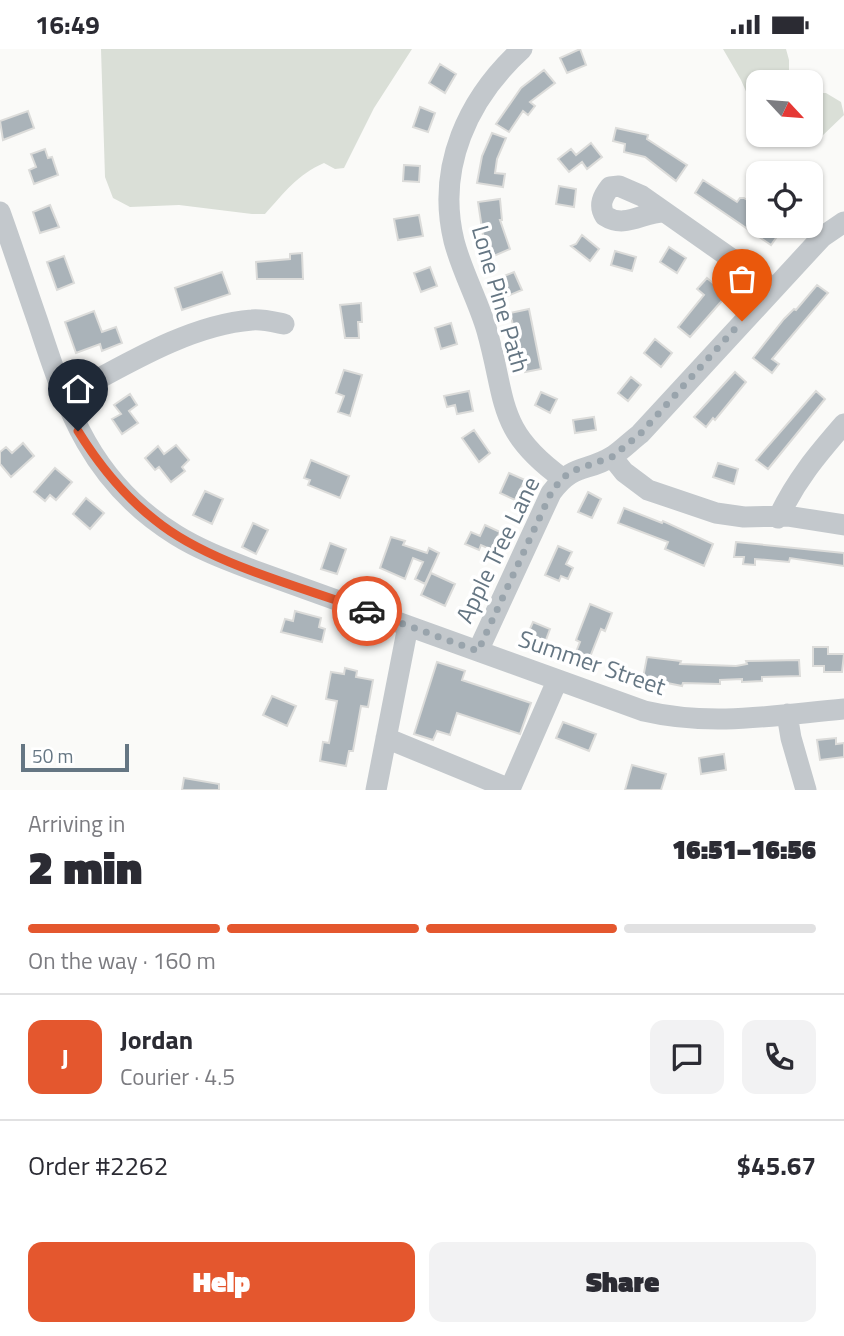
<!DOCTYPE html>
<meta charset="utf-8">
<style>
body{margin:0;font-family:"Titillium Web",sans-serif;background:#f2f2f3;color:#2b2b33;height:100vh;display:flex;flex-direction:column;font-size:26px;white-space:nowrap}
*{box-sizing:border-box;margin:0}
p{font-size:23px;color:#7c7c81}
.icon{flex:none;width:38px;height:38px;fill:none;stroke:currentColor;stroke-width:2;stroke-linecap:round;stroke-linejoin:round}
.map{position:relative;height:741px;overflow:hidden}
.drawer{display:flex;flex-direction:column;background:#fff;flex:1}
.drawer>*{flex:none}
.needle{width:46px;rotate:116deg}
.buttons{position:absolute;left:746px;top:21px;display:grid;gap:14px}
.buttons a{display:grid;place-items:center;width:77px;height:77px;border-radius:14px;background:#fff;box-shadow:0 2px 5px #0004;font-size:35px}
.scale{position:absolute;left:21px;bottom:18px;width:108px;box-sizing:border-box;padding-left:7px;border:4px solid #657683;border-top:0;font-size:19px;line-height:24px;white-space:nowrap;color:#657683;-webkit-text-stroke:5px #fff;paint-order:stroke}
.pin{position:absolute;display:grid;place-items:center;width:60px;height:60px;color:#fff;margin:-72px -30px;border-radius:50% 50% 50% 0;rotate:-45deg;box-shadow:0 0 7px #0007}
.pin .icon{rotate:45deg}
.courier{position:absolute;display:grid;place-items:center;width:70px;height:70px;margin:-35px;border:5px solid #e4572e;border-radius:50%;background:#fff;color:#222;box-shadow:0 2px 9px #0007}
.headline em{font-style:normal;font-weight:800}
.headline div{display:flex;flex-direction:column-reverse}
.headline{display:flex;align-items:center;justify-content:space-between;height:119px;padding:0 28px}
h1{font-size:46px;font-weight:800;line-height:52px}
.bar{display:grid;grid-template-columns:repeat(4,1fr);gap:10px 7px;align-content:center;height:84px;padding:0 28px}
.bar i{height:9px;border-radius:5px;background:#e1e1e2}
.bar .active{background:#e4572e}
.bar p{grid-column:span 4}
.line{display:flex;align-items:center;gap:18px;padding:0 28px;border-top:2px solid #e1e1e2}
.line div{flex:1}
.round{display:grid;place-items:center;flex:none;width:74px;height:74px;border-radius:14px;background:#f2f2f3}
.cta{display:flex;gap:14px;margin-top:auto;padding:14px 28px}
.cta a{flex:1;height:80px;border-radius:14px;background:#e4572e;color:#fff;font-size:28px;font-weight:800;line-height:80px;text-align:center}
.cta a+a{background:#f2f2f3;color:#2b2b33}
.status{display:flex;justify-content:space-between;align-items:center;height:49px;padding:0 35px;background:#fff;direction:ltr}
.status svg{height:19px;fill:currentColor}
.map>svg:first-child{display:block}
</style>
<div class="status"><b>16:49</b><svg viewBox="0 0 49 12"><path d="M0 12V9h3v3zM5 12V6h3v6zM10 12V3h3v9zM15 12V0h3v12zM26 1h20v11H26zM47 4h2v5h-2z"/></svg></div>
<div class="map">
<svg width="844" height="741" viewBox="0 0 844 741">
<rect width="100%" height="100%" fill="#fafaf8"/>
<path fill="#dadfd7" d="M101,0H412L374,59L344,119L335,120L324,114C298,125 284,144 265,165H252L179,156L130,158L113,149L105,128Z
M723,0H786L789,11V33H758V70L741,31Z
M810,44H826L841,53L844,66L821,88L810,86Z"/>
<path fill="#aab3b9" stroke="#dcdcda" stroke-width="2" d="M580,0L586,16L567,24L560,9Z
M440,15L456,25L445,44L429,34Z
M544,21L555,34L530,53L535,57L528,66L523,62L509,83L496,75L521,39Z
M420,58L435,64L428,83L413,78Z
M28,62L34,79L3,91L0,72Z
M616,79L648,86L647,90L687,116L676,132L645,108L624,103L625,95L613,92Z
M492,84L506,89L497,110L495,124L505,125L503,138L477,134L482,107Z
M591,94L602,108L587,120L582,113L569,123L558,110L571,100L576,106Z
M45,100L48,109L52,108L58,126L34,135L29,121L36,118L31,105Z
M404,116L420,117L419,133L403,132Z
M703,131L737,153L740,149H744L758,158V177H773L781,182L771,196L695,144Z
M559,137L576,140L574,158L556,155Z
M500,150L502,171H500L510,200L489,209L484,193L478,153Z
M50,156L59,178L40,184L33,163Z
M419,166L423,187L398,191L394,170Z
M582,186L599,200L590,212L571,197L576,195Z
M669,198L686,209L677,224L660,213Z
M615,202L636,208L632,222L611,216Z
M302,204L303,230H257L256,213L290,210V205Z
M64,207L74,234L57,241L47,213Z
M430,218L437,237L421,243L414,224Z
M222,223L230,245L182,261L175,239Z
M514,223L522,241L505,248L497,230Z
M707,229L727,246L690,288L678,278L704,246L697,240Z
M817,236L828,244L772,310L779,315L772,324L753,309L784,270L794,260L796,261Z
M361,254L362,273H358L359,289H345L340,256Z
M529,260L541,320L525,323L510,264Z
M94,262L102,283L116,278L122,294L102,302L100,295L76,304L65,273Z
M451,274L457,295L441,300L435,279Z
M655,290L672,304L661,318L644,304Z
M344,321L362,326L350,367L338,363L344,347L336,344Z
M735,323L746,333L715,371L713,369L706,378L694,368Z
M631,328L641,336L628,352L618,344Z
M469,342L473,362L457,365L455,356L447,358L444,347Z
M816,342L825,350L768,420L756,411Z
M541,343L557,350L550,364L535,356Z
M130,345L137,356L129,362L138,374L122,385L112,370L121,365L114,356Z
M594,368L596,381L575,384L573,371Z
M474,381L490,404L479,413L462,389Z
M23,394L34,407L11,428L0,415V403L6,398L12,404Z
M176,396L189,411L182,418L185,422L171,433L159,418L155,421L145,409L158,397L164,405Z
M311,411L349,427L340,449L308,436L310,431L304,429Z
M718,414L738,420L734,435L713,428Z
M55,419L72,433L56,451L50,446L45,452L34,443Z
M509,424L525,431L515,451L500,444Z
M205,442L223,450L212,475L193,466Z
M588,443L601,450L592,469L578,463Z
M86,449L104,464L90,480L73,465Z
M624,459L662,474L663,472L713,495L704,517L665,500L668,493L618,474Z
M253,474L268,481L256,505L242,498Z
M485,476L500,483L492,501L481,496L479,501L465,495L471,483L480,487Z
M391,488L405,492L403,496L427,504L429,499L439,504L425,535L415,530L423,513L413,509L405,530L380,519Z
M736,493L844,504V517L790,509L789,513L755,510V516L743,515L744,508H734Z
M330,494L346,500L337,525L321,520Z
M558,497L572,503L566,515L573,519L568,530L561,527L559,532L545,526Z
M431,524L455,535L445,557L421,546Z
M590,555L612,564L605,582L601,580L590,608L576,603L580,593L576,591Z
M295,562L321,569L319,578L325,580L322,593L281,583L285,570L293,572Z
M533,573L550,580L544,596L526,589Z
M813,598H828V605H844L842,623H824V617H813Z
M647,608L681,612L680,615L736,617L747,615L746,612L799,611L800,627L762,628V632L742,633V630L720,631V635L683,634L682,637L643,629Z
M437,613L465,622L462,631L531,654L520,685L457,664L450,686L437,682L433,691L414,685Z
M345,619L357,622L356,628L373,631L368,658L361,657L353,702H349L346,717L320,712L323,693L329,694L337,652L326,650L331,623L344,625Z
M272,647L296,657L287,677L263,666Z
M563,673L596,685L589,702L556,689Z
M836,689V695L844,694V708L820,711L817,691Z
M724,705L726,721L701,725L699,709Z
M632,716L666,725L661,741H625Z
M184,729L219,735V741H182Z"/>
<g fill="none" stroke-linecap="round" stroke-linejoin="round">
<path stroke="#c3c8cc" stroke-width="21" d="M522,0C468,49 436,118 454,192C462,223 478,251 487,282C507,353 496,381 562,429
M0,163C13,199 25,236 38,273C67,362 92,434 176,486C200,501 227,511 253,521L644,662C712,678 776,666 844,660
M664,163C643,163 625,180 605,167C598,156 603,147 610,138L619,137L642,147L773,239
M63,349C120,319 187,276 252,271C262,270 274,273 284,275
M612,408L624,423L648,441L716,464L744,468L787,467L844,476
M778,469C796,431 817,406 844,375
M478,602L551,444C574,413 586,424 613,407C622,401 631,392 640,385L822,188L844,173
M787,665L791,689L806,741
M386,689L510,740L557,632
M376,741L408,577"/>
</g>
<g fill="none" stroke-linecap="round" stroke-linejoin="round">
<path stroke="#99a4ac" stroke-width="7" stroke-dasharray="0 12.6" d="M367,562L478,602L551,444L562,429L575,421L612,408L640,385L742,272"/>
<path stroke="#e4572e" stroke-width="9" d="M78,382C99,416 123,446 155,471C209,515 300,537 367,562"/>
</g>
<g text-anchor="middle" stroke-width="7" stroke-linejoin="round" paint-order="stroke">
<g font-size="24" fill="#657683" stroke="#fff">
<text transform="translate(500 250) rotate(74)" y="8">Lone Pine Path</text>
<text transform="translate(498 501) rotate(-64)" y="8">Apple Tree Lane</text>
<text transform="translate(592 614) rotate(19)" y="8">Summer Street</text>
</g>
</g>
</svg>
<div class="buttons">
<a><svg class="needle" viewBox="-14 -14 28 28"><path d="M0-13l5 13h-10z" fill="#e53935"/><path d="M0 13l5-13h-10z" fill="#7c7c81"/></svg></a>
<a><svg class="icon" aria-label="locate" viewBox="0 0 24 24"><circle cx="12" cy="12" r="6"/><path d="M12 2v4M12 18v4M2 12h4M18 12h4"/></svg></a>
</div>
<div class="scale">50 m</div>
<div class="pin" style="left:742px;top:272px;background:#ea580c"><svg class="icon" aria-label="bag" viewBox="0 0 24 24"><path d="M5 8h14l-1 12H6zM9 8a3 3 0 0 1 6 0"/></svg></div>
<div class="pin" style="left:78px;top:382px;background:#1f2937"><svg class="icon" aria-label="home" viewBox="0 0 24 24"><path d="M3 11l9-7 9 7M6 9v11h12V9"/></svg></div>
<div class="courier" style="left:367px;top:562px"><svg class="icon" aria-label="car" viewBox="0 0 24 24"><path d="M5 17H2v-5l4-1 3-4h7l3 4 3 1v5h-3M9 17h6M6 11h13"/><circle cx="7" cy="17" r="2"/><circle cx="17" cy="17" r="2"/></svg></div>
</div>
<section class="drawer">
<div class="headline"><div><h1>2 min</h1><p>Arriving in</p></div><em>16:51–16:56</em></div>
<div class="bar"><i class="active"></i><i class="active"></i><i class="active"></i><i></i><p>On the way · 160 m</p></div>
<div class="line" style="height:126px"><b class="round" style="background:#e4572e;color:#fff">J</b><div><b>Jordan</b><p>Courier · 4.5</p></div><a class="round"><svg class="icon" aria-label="chat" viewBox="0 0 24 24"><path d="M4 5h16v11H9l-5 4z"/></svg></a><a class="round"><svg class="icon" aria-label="phone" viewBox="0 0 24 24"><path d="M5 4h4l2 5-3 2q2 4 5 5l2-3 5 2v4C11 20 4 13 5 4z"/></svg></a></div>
<div class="line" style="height:91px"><div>Order #2262</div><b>$45.67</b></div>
<div class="cta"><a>Help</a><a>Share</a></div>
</section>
